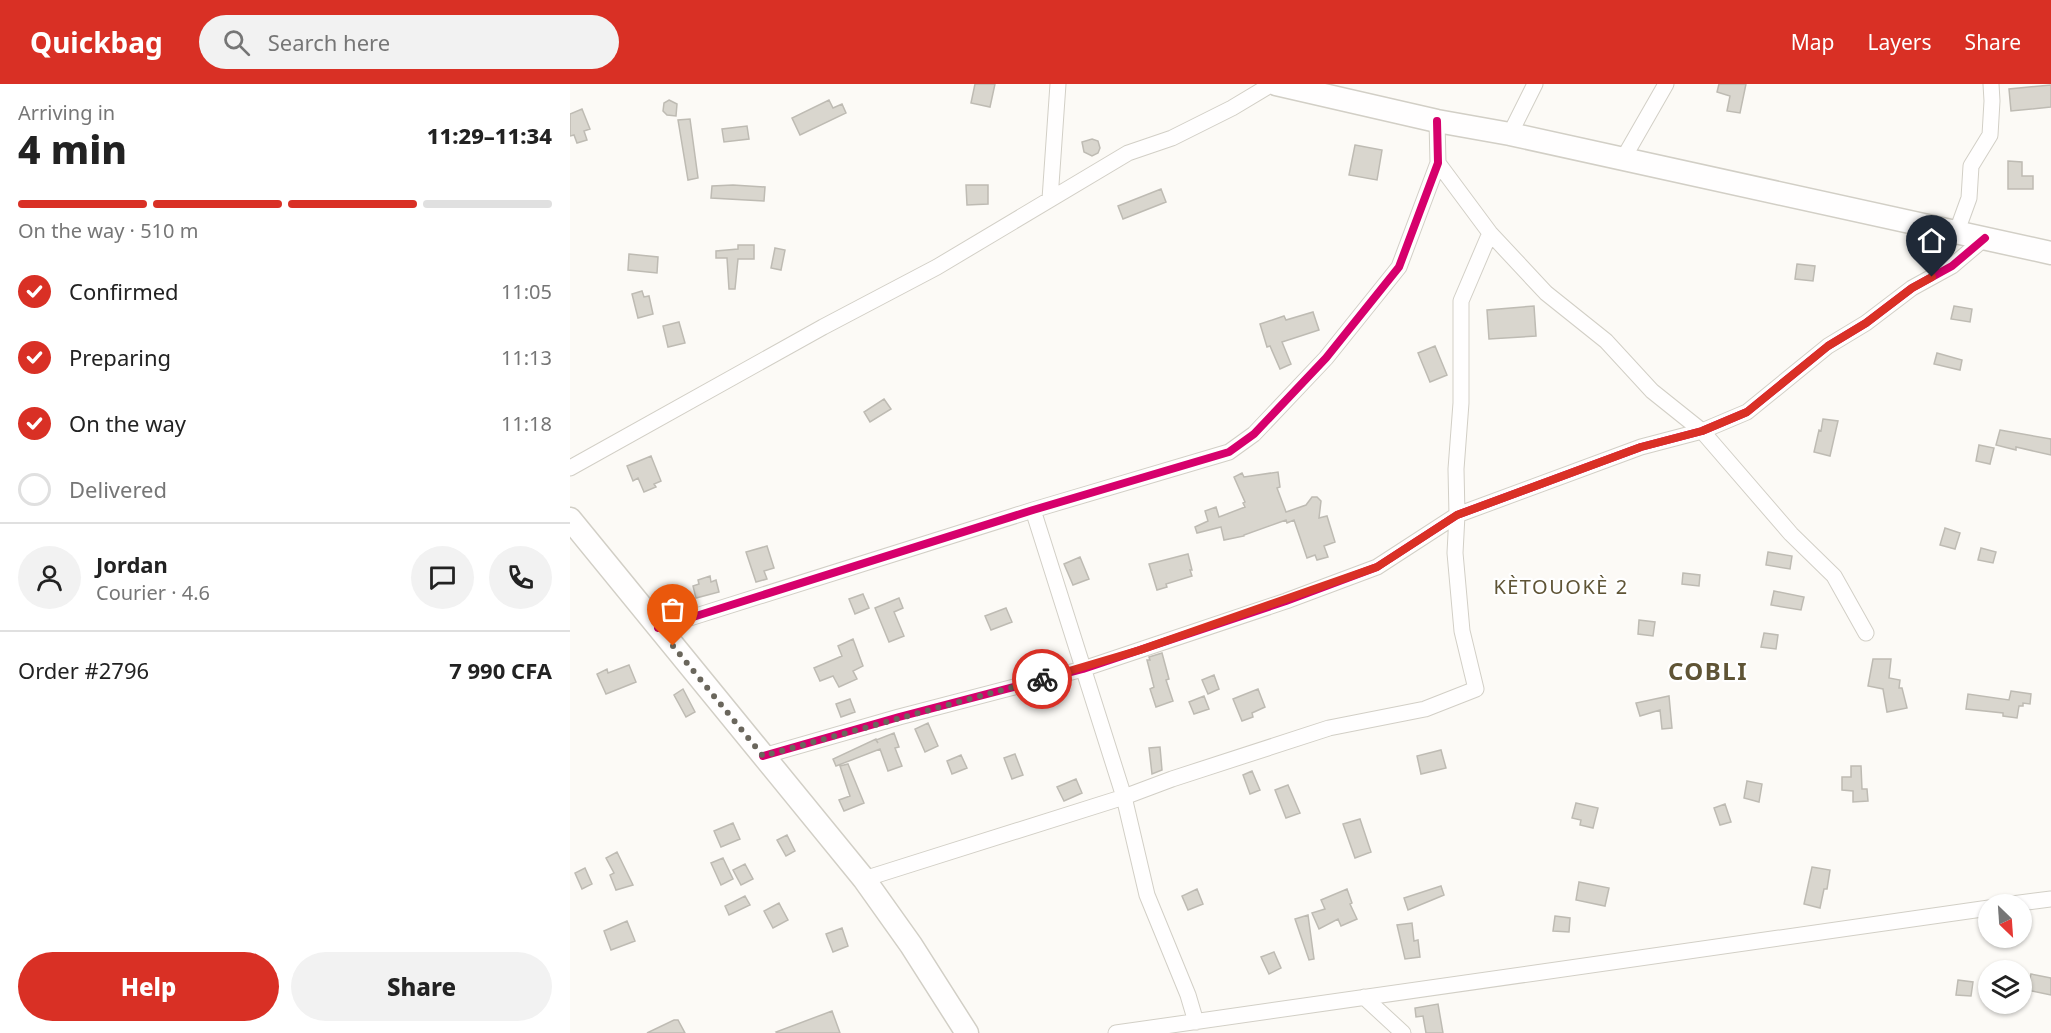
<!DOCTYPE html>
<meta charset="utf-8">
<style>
body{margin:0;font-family:"Noto Sans",sans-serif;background:#f2f2f2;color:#222;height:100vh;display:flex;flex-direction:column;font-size:22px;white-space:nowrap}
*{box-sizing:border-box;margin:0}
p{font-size:20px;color:#767676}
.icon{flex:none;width:33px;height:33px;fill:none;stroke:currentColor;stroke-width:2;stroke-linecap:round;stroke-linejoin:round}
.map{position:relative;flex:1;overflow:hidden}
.side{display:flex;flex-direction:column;background:#fff;width:570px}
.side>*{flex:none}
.needle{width:39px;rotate:155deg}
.controls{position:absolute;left:1408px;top:810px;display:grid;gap:12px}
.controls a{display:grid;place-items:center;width:54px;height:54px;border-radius:50%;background:#fff;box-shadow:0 2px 4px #0004;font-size:30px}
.pin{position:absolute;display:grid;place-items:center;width:51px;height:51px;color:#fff;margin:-62px -26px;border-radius:50% 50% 50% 0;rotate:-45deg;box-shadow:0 0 6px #0007}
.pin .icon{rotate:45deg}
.courier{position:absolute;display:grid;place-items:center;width:60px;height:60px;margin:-30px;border:4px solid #d93025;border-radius:50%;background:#fff;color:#222;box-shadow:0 2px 8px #0007}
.summary em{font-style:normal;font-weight:800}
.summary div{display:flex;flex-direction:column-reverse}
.summary{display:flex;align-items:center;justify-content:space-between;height:102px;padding:0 18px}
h1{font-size:39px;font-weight:800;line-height:45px}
.bar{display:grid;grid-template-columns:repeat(4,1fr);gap:9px 6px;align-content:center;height:72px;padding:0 18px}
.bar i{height:8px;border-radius:4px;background:#e0e0e0}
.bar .current{background:#d93025}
.bar p{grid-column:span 4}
.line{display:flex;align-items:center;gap:15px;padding:0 18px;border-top:2px solid #e0e0e0}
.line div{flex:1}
.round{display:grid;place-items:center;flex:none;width:63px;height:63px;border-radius:32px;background:#f2f2f2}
ol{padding:0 18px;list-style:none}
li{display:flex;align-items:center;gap:18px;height:66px}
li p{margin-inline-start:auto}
li .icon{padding:6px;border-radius:50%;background:#d93025;color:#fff;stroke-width:4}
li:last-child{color:#767676}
li i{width:33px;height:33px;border:3px solid #e0e0e0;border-radius:50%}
.cta{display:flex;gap:12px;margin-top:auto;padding:12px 18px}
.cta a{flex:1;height:69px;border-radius:36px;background:#d93025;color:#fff;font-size:24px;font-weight:800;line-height:69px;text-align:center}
.cta a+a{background:#f2f2f2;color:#222}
header{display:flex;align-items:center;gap:36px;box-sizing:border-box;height:84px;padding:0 30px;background:#d93025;color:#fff}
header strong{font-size:28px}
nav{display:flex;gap:33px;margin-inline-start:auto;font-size:21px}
.search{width:420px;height:54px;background:#f2f2f2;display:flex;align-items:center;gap:15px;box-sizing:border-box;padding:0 21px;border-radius:33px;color:#767676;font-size:22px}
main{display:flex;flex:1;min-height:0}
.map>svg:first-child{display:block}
</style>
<header>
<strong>Quickbag</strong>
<div class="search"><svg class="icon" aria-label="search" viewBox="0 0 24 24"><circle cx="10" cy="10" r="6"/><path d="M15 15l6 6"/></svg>Search here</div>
<nav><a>Map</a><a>Layers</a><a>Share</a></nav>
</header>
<main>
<section class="side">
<div class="summary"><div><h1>4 min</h1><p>Arriving in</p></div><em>11:29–11:34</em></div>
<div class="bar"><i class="current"></i><i class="current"></i><i class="current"></i><i></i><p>On the way · 510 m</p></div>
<ol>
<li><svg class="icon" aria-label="check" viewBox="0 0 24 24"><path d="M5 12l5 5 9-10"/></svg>Confirmed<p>11:05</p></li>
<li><svg class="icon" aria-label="check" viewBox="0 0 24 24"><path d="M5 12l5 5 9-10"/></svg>Preparing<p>11:13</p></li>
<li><svg class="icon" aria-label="check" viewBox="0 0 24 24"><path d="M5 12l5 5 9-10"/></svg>On the way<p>11:18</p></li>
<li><i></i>Delivered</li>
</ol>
<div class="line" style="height:108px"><a class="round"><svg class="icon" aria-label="person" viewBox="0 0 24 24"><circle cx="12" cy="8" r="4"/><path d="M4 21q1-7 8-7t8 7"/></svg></a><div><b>Jordan</b><p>Courier · 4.6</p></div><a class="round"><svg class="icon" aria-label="chat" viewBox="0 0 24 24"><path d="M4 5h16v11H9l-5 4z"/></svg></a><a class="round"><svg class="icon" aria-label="phone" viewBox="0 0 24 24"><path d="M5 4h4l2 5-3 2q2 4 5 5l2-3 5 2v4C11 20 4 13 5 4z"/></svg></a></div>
<div class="line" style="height:78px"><div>Order #2796</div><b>7 990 CFA</b></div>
<div class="cta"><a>Help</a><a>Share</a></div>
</section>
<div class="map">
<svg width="1481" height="949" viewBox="0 0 1481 949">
<rect width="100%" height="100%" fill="#fcfaf6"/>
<path fill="#d9d6ce" stroke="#bebbb3" stroke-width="1.5" d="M405,0H425L420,23L401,19Z
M1149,0H1176L1170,29L1157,27L1160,12L1147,8Z
M1481,1V23L1441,27L1439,5Z
M99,16L107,20L106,32L97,31L93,27L94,19Z
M259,16L263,24L272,20L276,29L230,51L222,34Z
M12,25L20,45L14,47L17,56L7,59L4,51L0,52V30Z
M120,35L128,94L118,96L108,36Z
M177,42L179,55L154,58L152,45Z
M522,55L528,57L530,64L528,69L522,72L514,68L512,58Z
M785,61L812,66L807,96L779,91Z
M1438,77L1452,78V92H1463V105H1438Z
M163,101L195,103L194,117L141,114L142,102Z
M396,101H418V120L397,121Z
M591,105L596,118L553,135L548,122Z
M168,161H184V175H168L165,205H159L157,174H146V167L168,165Z
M205,164L215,166L211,186L201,184Z
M59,170L88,173L87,189L58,186Z
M1227,180L1245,182L1243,197L1225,195Z
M72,207L74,213L79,212L83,230L68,234L62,210Z
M964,222L966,252L919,255L917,226Z
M1384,222L1402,225L1400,238L1381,235Z
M743,228L749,246L712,258L721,280L710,285L700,262L697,263L690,240L714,232L716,236Z
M109,238L115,259L98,263L93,242Z
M865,262L877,291L860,298L848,269Z
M1367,269L1392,276L1390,286L1364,280Z
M314,315L321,325L300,338L294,328Z
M1253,335L1268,337L1260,372L1244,368L1249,346L1251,347Z
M1430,346L1481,355V371L1446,363V366L1426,361Z
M1409,361L1424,364L1420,380L1406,377Z
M81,372L91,397L84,400L86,403L74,408L68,394L63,397L57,382Z
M708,388L710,403L707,404L716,428L736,421L742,413H747L751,417L749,434L757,432L765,458L754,462L758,473L747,476L745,471L737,474L724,436L717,439L716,436L674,451V452L654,456L651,443L627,449L625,443L638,437L635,427L646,423L649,433L675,423L673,419L675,418L664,393L672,389L674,393Z
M1375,444L1390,449L1385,465L1370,461Z
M197,462L204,484L194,487L197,495L186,498L176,468Z
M1411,464L1426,468L1423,479L1408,476Z
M1198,468L1222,472L1220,485L1196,481Z
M618,470L622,486H620L622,492L596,500L597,503L587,506L579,480Z
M510,473L519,495L503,501L494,480Z
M1113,489L1130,491L1129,502L1112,500Z
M140,492L141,498L146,496L149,508L126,514L123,502L129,500L128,496Z
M1204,507L1234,513L1231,526L1201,521Z
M293,510L299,524L285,530L279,515Z
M329,514L333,524L324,528L334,552L319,558L305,524Z
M436,524L442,538L421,546L415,532Z
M1069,536L1085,538L1083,552L1068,550Z
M1194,549L1208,551L1206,565L1191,563Z
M283,555L293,582L283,587L287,595L269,603L263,592L250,597L244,584L272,572L268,562Z
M592,569L599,595L596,596L603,617L586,623L580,605L584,603L577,576H580L579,573Z
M1303,575H1321L1319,594L1330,596L1329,604H1332L1337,624L1317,628L1313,605L1298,602Z
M59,581L66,598L36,610L27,590L37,585L38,589Z
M644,591L649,605L638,610L632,596Z
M113,605L125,628L116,633L104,611Z
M688,605L695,623L682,629L683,633L672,637L663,615Z
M1441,607L1461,610L1460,620L1453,619V622H1449L1447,634L1433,632V629L1396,625L1398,610L1439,616Z
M634,612L639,625L624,630L619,618Z
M1099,612L1102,644L1092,645L1090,626L1070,632L1066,619Z
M280,615L285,628L271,633L266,620Z
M358,639L368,662L355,668L345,645Z
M324,649L329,663L325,664L332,682L318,687L310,665L266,682L263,675L306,655L308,659L306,656Z
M590,663L592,686L582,690L579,664Z
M871,666L876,684L851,690L847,672Z
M445,670L453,691L442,695L434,674Z
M391,671L397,684L382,690L377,677Z
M278,680L294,719L274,727L269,716L280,712L270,682Z
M1281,682H1291L1292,705H1297L1298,717L1283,718V707L1272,706V693H1281Z
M682,687L690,706L680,710L673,691Z
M506,695L512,709L494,717L487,703Z
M1177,697L1192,700L1189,718L1174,714Z
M718,701L730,729L716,734L705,706Z
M1006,719L1028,724L1023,744L1010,741L1011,736L1002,734Z
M1155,720L1161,738L1150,741L1144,724Z
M790,735L801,768L785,774L773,740Z
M163,739L170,755L151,763L144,747Z
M217,751L225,767L216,772L207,756Z
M47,768L63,801L46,806L40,791L44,789L36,774Z
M153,774L163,795L151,801L141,779Z
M175,780L183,795L171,801L163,786Z
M1242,783L1260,786L1257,805H1254L1250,824L1234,820Z
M15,784L22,800L12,805L5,789Z
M1009,798L1039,804L1035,822L1006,816Z
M871,802L874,811L838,826L834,814Z
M627,805L633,820L618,826L612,812Z
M777,805L782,819L780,820L787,835L771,842L768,835L749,845L742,829L755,825L751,816Z
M175,812L180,821L159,831L155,822Z
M209,819L218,836L203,844L194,827Z
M738,831L744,875L739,876L725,835Z
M985,832L1000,834L999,848L983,847Z
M57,837L65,857L41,866L34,847Z
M842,839L844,857L848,856L850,873L835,875L827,841Z
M272,844L278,862L263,868L256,850Z
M704,868L711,884L699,890L691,873Z
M1461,890L1481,894V911L1457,906Z
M1388,896L1403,898L1401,912L1386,911Z
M868,920L873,949H856L853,932L846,933L845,924Z
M262,927L270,949H207L206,948Z
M104,936H108L115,949H77Z"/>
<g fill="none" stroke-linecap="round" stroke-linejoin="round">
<g stroke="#d2cfc6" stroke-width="17">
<path id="street" d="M940,50L965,0
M1053,75L1096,0
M868,79L920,149L976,209L1036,257L1082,307L1132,347L1221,450L1264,492L1296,549
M480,115L488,0
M1387,147L1399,114L1401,82L1420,51L1422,17L1421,0
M0,384L253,243L367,183L558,69L602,54L662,24L702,0
M463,426L554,713L577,811L618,911L626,938
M88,544L463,426L659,368L684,350L756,274L829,183L868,79L867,37
M193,672L329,633L513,585L716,517L807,483L887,431L1071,363L1132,347L1177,328L1258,262L1296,239L1342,204L1382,182L1415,154
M294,795L554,713L602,695L759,644L855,625L906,605L892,547L885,469L887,431L886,385L891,319V217L920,149
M1442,820L1481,815
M794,913L833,949
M546,949L1419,824"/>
</g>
<g stroke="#d2cfc6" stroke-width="25">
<path id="secondary" d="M706,0L867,37L940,50L1481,169
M0,435L294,795L341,861L397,949"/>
</g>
<use href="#street" stroke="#fffefe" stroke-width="15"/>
<use href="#secondary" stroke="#fffefe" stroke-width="22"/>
<g stroke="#fff" stroke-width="11">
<path id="cycleway" d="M88,544L463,426L659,368L684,350L756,274L829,183L868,79L867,37
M193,672L329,633L513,585L716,517L807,483L887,431L1071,363L1132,347L1177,328L1258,262L1296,239L1342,204L1382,182L1415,154"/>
</g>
<use href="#cycleway" stroke="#d6006c" stroke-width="8"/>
</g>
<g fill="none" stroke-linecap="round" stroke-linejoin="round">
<path stroke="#6a665c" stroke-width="6" stroke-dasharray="0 10.8" d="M103,562L193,672L472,595"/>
<path stroke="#d93025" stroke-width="8" d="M472,595L570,566L807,483L887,431L1071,363L1132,347L1177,328L1258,262L1296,239L1342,204L1362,193"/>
</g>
<g text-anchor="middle" stroke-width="4.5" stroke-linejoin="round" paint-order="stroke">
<g font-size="20" letter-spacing="1.5" fill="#5f5435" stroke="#fff">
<text x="991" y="510">KÈTOUOKÈ 2</text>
</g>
<g font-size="24" font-weight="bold" letter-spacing="1.5" fill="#5f5435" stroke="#fff">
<text x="1138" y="596">COBLI</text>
</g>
</g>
</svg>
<div class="controls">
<a><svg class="needle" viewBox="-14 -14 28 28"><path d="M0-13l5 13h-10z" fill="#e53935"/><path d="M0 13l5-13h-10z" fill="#767676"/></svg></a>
<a><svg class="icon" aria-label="layers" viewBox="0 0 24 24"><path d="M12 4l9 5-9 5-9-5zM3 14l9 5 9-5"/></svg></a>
</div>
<div class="pin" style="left:103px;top:562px;background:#ea580c"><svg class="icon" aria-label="bag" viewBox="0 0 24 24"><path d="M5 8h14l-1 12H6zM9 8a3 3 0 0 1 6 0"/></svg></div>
<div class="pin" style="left:1362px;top:193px;background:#1f2937"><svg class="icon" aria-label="home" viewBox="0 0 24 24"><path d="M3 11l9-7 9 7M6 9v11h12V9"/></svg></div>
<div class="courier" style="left:472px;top:595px"><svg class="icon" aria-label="bike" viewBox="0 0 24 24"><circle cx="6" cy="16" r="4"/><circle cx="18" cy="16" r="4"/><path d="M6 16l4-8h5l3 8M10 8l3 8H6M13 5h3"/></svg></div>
</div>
</main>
